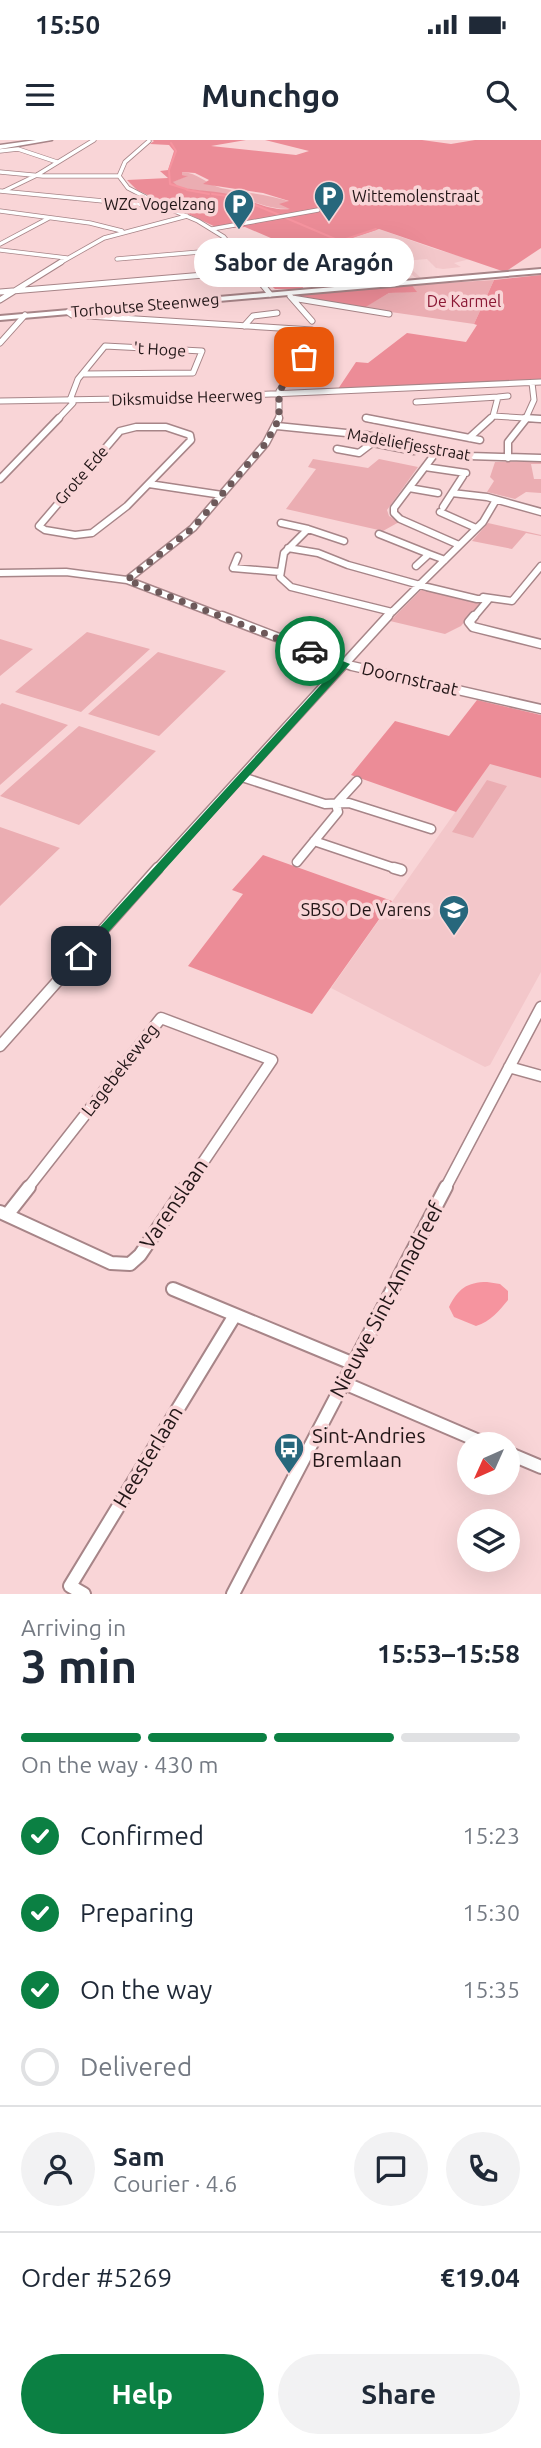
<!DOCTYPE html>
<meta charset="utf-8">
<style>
body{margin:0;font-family:Ubuntu,sans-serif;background:#f2f2f3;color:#1f2937;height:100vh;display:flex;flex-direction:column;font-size:26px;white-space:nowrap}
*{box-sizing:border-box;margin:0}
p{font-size:23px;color:#747a83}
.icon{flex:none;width:38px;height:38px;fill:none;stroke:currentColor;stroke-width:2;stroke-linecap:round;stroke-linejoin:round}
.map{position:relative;height:1454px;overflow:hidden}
.side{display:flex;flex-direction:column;background:#fff;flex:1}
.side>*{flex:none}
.needle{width:46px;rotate:225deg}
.fabs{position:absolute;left:457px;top:1292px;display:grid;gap:14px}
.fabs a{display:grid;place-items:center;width:63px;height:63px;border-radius:50%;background:#fff;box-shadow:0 7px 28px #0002;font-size:35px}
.pin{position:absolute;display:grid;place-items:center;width:60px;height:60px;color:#fff;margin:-30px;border-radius:14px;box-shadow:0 4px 10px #0006}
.courier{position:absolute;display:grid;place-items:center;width:70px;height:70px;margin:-35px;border:5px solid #0b8043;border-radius:50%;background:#fff;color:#222;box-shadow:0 2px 9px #0007}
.bubble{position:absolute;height:49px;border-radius:24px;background:#fff;box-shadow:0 7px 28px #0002;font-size:23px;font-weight:600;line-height:49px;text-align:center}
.summary em{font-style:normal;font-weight:600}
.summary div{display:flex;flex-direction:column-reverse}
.summary{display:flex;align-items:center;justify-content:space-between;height:119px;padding:0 21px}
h1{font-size:46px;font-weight:600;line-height:52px}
.bar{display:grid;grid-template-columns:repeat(4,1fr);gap:10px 7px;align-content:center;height:84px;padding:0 21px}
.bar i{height:9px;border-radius:5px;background:#e0e1e3}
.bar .on{background:#0b8043}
.bar p{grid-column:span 4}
.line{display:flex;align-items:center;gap:18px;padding:0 21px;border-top:2px solid #e0e1e3}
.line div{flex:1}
.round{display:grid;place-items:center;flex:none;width:74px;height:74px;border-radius:37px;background:#f2f2f3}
ol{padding:0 21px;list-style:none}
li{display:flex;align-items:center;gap:21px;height:77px}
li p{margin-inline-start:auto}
li .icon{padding:7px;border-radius:50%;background:#0b8043;color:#fff;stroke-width:4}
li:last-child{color:#747a83}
li i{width:38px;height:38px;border:4px solid #e0e1e3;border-radius:50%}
.action{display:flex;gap:14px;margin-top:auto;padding:14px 21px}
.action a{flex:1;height:80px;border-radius:42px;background:#0b8043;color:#fff;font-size:28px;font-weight:600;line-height:80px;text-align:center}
.action a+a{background:#f2f2f3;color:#1f2937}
.status{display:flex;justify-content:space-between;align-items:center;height:49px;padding:0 35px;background:#fff;direction:ltr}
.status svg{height:19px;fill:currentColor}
header{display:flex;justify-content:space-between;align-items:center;height:91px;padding:0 21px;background:#fff;font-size:32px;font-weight:600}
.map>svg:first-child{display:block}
</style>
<div class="status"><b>15:50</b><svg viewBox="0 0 49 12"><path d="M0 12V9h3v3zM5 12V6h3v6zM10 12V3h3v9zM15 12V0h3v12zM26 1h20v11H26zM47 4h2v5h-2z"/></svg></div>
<header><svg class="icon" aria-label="menu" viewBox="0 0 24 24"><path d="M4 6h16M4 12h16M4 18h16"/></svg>Munchgo<svg class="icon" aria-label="search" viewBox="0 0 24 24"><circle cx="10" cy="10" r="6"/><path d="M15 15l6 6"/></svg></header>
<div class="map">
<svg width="541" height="1454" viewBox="0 0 541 1454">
<rect width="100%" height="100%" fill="#f9d5d7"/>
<path fill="#f3c7ca" d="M379,89L435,109L470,119L454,123L461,127L443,129L436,128L427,119L403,121L422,139L418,140L397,121L336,126L327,116L336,107L332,105L340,100Z
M490,623L541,638V832L490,925L485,927L331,848Z"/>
<path fill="#ebadb2" d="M182,32C198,33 207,44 221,48C245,53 268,54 291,62L292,69C270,70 253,61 233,56C215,51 196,52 178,46L172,42L187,36L182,35Z
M494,140L474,184L363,168L389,153L416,151L412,145Z
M313,319L368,328L379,319L418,327L387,370L389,376L399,382L383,391L286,369L316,329L308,327Z
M541,321V324H531L534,339H541V353L526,352L515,359L487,352L494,341L490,337L495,322Z
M488,383L541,395V396L526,393L512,409L472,401Z
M423,448L480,463L461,486L445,494L390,481Z
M87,492L150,509L81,572L15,552Z
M0,499L33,509L0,536Z
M158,512L226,531L159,596L88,574Z
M2,563L68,585L0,645V565Z
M79,586L156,611L79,685L0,656Z
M487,640L507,646L473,698L452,692Z
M0,687L60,708L0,766Z"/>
<path fill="#ec8c97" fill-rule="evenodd" d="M152,0H246L211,6L296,15L309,11L265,0H422L451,4L475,0H541V108L505,132L379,89L333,104L337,107L327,116L339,129L300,132L297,139L304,149H275L260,135L315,117L245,87L220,89L137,50L127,40L168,38L160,31L168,30L174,11L169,5L150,4L154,1ZM182,32L195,33L209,40L203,44L263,53L289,61L279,64L290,69C270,71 253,61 235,56C217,50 197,52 178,46L173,42L188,36L182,35Z
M541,135V241L338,249L356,222L368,223L407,193L466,202L477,185L474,184L494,140Z
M412,145L417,152L389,153L364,168L292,155Z
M477,560L541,575V638L490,624L456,672L351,635L395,581L449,596Z
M263,715L392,761L312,874L188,826L243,754L232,750Z"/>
<path fill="#f6949f" d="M487,1142L500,1144L508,1151V1160C499,1171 491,1181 476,1186L454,1177L449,1167C458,1149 467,1142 487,1142Z"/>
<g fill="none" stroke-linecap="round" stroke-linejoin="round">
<path stroke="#f6949f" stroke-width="2" d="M171,3L176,11L169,30L170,44L186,49
M187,50L209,54
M212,54L235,57L282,76
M286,78L340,101L376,89"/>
<g stroke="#a78588" stroke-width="5">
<path id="street-far5" d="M149,1L125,22L119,36L128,48L157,63
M0,11L18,9L57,22
M0,32L43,36H119
M0,51L165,67L198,81L224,97L246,124
M4,51L37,35L94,0
M0,71L90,83L122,91
M212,89L318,70
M0,104L49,78
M0,110L67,118
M117,119L235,109
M58,124L104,98L187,76"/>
</g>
<g stroke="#a78588" stroke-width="7">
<path id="street-far4" d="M244,122L270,154
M0,152L252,131
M290,156L312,181
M292,158L389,174
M0,160L61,122
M68,172L72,175L312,190L322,193L279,251V280
M244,186L253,176L277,173
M0,203L25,175
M0,261L181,258L541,242
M416,262L498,257
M493,276L541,279
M366,278L375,280
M57,280L73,263L70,260L78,239L105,206L202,211L193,233L84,234
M489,280L493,276L498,257L508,256
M525,280L534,260L532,243"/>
</g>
<g stroke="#a78588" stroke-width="9">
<path id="street-far3" d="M366,278L480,300
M525,278L541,279
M277,286L366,295L469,316L541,318
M136,287H166L190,295L191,300L127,366L92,393L75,395L45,390L39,386L120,291Z
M469,298L491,278
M373,303L414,311
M337,309L359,313L380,297
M437,311L394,368V373L400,379L459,405
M508,318V302L527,278
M425,327L466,333
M0,339L59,278
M149,344L222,355
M409,348L438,353
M452,353L487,357L541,372
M443,367L463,336
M440,372L476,388
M281,383L308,389
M379,394L429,414
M344,401L308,389L284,413L280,437L291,447L392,472
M288,408L318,413L348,425L427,447L477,459H489
M238,416L233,428L280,432
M416,426L429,414L445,420
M0,433L66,432L127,440L226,478
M127,440L193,388L266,303L279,278
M483,457L512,461L541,426
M386,478L483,382L496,360
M473,478L489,459"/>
</g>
<g stroke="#a78588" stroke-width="11">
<path id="street-far2" d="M222,476L352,526L541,569
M474,476L469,482L473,487L541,504
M242,637L325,664L349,663L431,689
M314,701L400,730
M297,722L338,672L336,664L357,641
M156,730L388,476"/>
</g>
<g stroke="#a78588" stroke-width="13">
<path id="street-far1" d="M394,728L401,730
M0,906L158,728
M509,927L541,936
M27,1049L161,878L272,920L185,1049
M445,1049L541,867"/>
</g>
<g stroke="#a78588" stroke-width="16">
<path id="street" d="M0,1072L111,1123L130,1124L140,1115L186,1047
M7,1075L29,1047
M173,1149L354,1224
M344,1243L486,1304
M508,1313L541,1327
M84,1454L70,1446L235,1175
M233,1454L446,1047"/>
</g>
<g stroke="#a78588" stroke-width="4">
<path id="primary" d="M541,129V133L0,180V176Z"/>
</g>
<g stroke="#a78588" stroke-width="3">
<path id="highway" d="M36,0H52L0,9V5Z"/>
</g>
<use href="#street-far5" stroke="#fff" stroke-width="3.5"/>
<use href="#street-far4" stroke="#fff" stroke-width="5"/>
<use href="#street-far3" stroke="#fff" stroke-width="6"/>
<use href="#street-far2" stroke="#fff" stroke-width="8"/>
<use href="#street-far1" stroke="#fff" stroke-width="10"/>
<use href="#street" stroke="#fff" stroke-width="12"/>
<use href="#primary" fill="#fff" fill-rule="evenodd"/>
<use href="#highway" fill="#fff" fill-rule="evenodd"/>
</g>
<path fill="#0b8043" d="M307,509H313L350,524L85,818H76V813L339,525L307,513Z"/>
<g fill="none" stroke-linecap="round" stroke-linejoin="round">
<path stroke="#6d595a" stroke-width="7" stroke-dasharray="0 12.6" d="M304,217L279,251V279L266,303L193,388L127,440L310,511"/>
</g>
<defs>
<g id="parking-pin" transform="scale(1.575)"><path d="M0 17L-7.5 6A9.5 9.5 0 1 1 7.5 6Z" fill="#27677c" stroke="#f9d5d7"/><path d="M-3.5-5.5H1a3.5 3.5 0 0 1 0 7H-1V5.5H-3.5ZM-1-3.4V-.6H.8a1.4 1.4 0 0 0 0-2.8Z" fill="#fff"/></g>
<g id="school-pin" transform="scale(1.575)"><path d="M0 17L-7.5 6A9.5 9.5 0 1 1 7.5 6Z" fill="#27677c" stroke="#f9d5d7"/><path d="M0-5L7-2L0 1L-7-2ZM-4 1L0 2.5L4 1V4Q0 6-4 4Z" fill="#fff"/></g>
<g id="bus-pin" transform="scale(1.575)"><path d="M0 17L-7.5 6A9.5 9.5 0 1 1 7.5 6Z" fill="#27677c" stroke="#f9d5d7"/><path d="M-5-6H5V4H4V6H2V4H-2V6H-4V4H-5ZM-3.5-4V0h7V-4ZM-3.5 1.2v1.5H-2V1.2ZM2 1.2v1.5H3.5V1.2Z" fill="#fff"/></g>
</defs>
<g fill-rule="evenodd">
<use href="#parking-pin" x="329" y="56"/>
<use href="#parking-pin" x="239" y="64"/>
<use href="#school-pin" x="454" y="770"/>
<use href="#bus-pin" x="289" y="1308"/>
</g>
<g text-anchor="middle" stroke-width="7" stroke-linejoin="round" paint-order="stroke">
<g font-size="16" fill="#221617" stroke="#f9d5d7" text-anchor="start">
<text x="352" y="62">Wittemolenstraat</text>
<text x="216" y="70" text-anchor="end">WZC Vogelzang</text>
</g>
<g font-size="16" fill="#8b1935" stroke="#f9d5d7">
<text x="464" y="167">De Karmel</text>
</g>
<g font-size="16" fill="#221617" stroke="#f9d5d7">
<text transform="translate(145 165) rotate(-5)" y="6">Torhoutse Steenweg</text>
<text transform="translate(160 209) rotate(3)" y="6">'t Hoge</text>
<text transform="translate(187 257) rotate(-2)" y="6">Diksmuidse Heerweg</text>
<text transform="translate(409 304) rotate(10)" y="6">Madeliefjesstraat</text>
<text transform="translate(81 335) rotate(-49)" y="6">Grote Ede</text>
</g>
<g font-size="18" fill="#221617" stroke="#f9d5d7">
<text transform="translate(410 539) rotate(13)" y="6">Doornstraat</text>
<text transform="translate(120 930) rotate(-52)" y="6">Lagebekeweg</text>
</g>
<g font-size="18" fill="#221617" stroke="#f9d5d7" text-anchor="end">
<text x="431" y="776">SBSO De Varens</text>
</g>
<g font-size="21" fill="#221617" stroke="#f9d5d7">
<text transform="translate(174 1064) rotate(-56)" y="7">Varenslaan</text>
<text transform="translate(387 1160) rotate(-62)" y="7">Nieuwe Sint-Annadreef</text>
<text transform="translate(148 1317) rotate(-59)" y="7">Heesterlaan</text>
</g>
<g font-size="21" fill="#221617" stroke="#f9d5d7" text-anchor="start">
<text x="312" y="1303">Sint-Andries<tspan x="312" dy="24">Bremlaan</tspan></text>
</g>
</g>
</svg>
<div class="fabs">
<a><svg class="needle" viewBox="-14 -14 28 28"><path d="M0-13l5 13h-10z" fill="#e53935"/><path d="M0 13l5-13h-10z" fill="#747a83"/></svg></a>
<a><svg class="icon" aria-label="layers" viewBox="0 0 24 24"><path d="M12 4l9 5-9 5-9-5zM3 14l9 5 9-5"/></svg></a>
</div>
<div class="pin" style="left:304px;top:217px;background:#ea580c"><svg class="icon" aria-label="bag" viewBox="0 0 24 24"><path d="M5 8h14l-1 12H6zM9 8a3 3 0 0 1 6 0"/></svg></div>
<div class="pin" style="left:81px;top:816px;background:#1f2937"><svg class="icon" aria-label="home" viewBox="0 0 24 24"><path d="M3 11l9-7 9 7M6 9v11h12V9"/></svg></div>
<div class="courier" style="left:310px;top:511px"><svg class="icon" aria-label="car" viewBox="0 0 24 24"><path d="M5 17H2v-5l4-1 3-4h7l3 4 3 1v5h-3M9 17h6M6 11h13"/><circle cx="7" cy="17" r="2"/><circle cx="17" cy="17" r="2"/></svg></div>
<div class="bubble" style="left:194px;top:98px;width:220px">Sabor de Aragón</div>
</div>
<section class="side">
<div class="summary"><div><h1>3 min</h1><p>Arriving in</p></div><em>15:53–15:58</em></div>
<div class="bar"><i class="on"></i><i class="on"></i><i class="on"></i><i></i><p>On the way · 430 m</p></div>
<ol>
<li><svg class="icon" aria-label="check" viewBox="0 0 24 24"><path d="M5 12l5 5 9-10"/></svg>Confirmed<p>15:23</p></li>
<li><svg class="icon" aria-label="check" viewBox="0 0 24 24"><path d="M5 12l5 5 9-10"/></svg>Preparing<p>15:30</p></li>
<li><svg class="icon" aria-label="check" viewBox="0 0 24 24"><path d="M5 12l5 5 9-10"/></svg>On the way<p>15:35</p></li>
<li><i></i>Delivered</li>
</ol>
<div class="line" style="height:126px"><a class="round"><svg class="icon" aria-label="person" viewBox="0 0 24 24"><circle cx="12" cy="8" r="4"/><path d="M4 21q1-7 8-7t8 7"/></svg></a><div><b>Sam</b><p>Courier · 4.6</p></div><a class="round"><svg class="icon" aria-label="chat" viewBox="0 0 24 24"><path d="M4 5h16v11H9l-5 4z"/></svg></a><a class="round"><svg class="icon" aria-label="phone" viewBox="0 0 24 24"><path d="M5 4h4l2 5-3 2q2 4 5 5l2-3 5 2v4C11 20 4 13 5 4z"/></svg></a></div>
<div class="line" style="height:91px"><div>Order #5269</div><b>€19.04</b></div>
<div class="action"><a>Help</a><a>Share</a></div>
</section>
